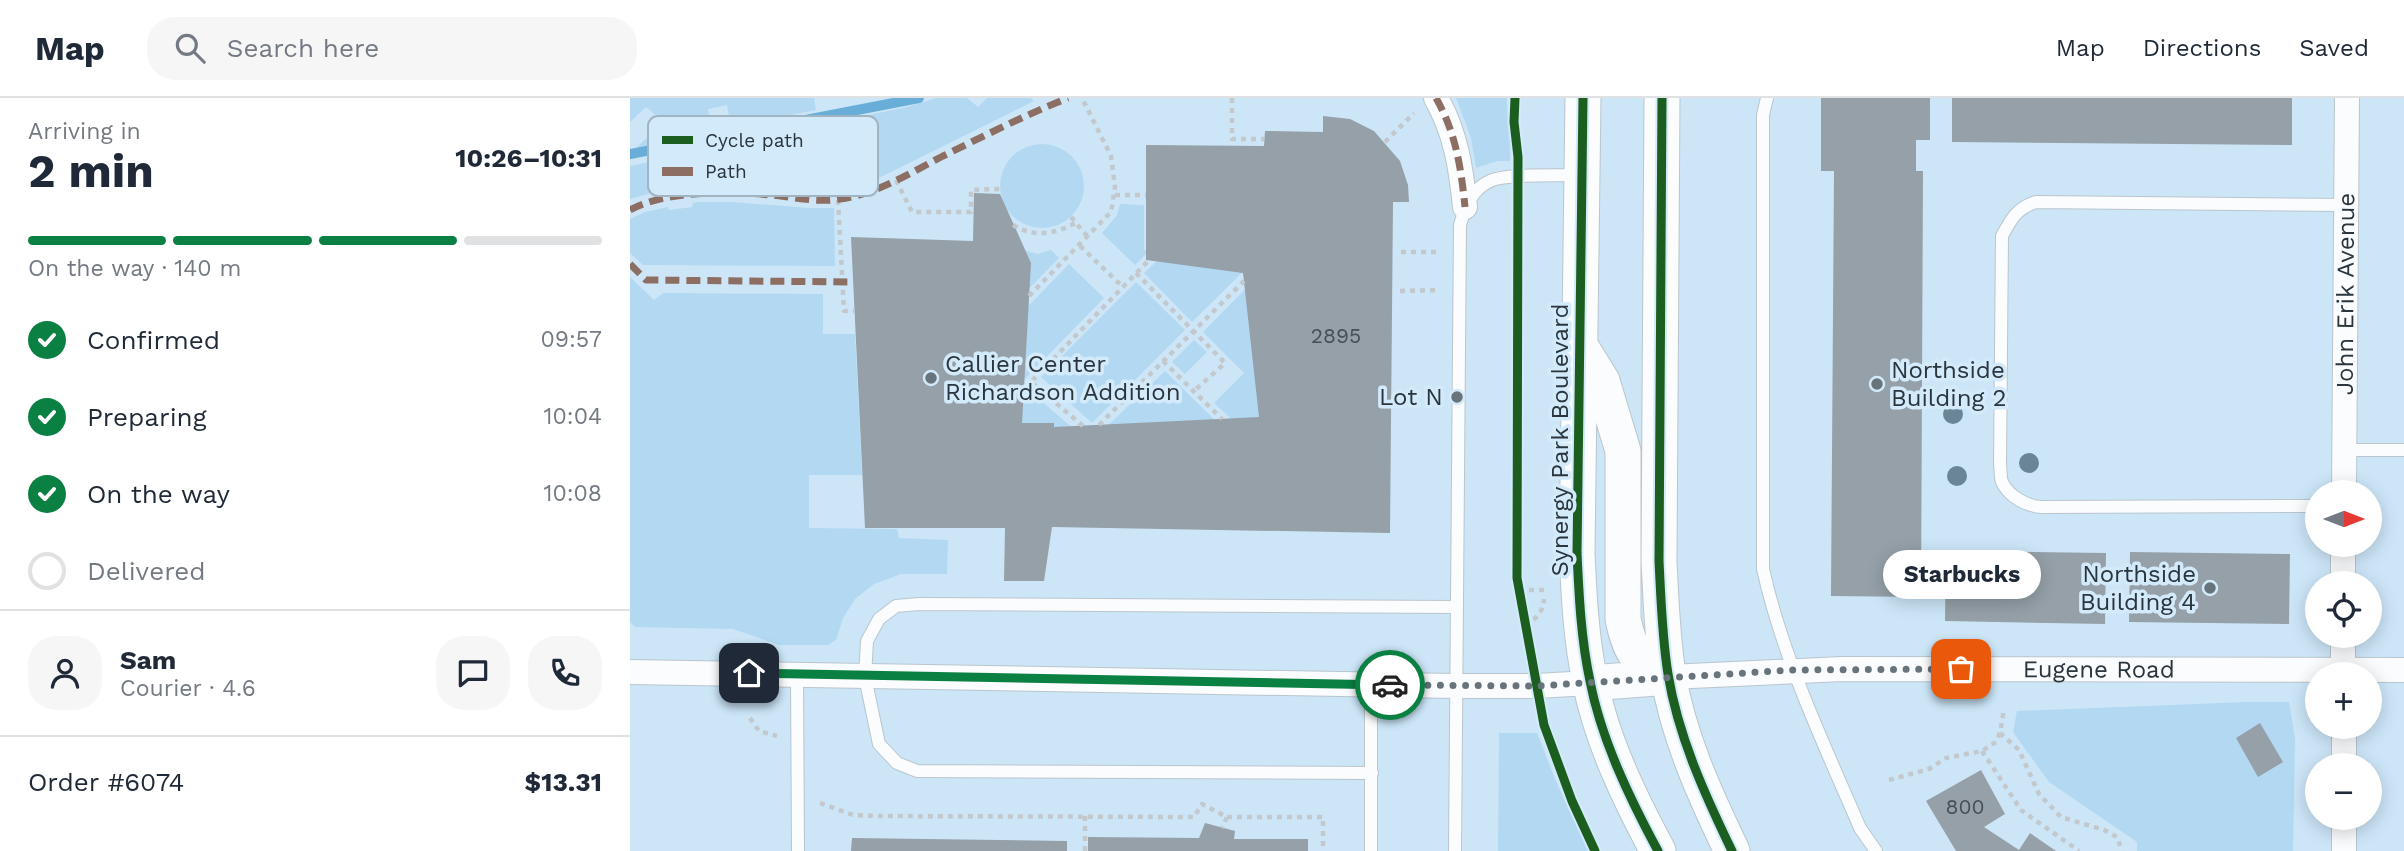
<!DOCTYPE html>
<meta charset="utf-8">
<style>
body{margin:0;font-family:"Work Sans",sans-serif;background:#f6f6f7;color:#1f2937;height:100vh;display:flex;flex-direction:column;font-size:26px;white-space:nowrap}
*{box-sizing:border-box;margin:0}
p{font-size:23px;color:#747a83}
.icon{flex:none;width:38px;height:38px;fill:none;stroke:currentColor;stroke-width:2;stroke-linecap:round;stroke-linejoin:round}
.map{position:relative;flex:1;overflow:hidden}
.details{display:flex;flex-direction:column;background:#fff;width:630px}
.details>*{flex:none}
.needle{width:46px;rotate:90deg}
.controls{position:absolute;left:1675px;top:382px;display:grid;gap:14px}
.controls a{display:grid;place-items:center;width:77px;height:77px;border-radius:50%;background:#fff;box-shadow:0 4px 18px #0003;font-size:35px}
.pin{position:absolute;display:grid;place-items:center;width:60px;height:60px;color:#fff;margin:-30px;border-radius:14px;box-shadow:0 4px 10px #0006}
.courier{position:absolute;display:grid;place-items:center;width:70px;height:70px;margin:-35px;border:5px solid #0b8043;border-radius:50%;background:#fff;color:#222;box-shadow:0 2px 9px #0007}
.bubble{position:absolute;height:49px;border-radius:24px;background:#fff;box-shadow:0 4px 18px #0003;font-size:23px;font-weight:700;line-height:49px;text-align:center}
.overview em{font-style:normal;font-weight:700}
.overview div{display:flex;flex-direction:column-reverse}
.overview{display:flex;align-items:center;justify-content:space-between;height:119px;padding:0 28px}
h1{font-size:46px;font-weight:700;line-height:52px}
.bar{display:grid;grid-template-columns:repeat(4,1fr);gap:10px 7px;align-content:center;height:84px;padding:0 28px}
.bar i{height:9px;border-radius:5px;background:#e0e1e3}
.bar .on{background:#0b8043}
.bar p{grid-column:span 4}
.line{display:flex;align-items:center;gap:18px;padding:0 28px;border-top:2px solid #e0e1e3}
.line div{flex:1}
.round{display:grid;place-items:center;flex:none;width:74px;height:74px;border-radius:28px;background:#f6f6f7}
ol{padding:0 28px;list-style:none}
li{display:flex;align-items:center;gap:21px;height:77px}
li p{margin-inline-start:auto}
li .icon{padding:7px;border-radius:50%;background:#0b8043;color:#fff;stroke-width:4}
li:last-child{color:#747a83}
li i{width:38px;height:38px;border:4px solid #e0e1e3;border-radius:50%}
header{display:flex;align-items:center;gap:42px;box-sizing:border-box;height:98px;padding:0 35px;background:#fff;border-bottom:2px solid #e0e1e3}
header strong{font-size:33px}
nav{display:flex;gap:38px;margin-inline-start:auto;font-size:24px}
.search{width:490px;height:63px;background:#f6f6f7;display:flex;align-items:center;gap:18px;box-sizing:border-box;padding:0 24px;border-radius:28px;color:#747a83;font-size:26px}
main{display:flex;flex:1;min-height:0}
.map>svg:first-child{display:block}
</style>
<header>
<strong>Map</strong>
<div class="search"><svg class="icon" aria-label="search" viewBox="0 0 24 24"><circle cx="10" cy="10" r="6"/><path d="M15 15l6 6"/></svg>Search here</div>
<nav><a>Map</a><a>Directions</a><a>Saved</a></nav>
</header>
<main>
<section class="details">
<div class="overview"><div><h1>2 min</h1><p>Arriving in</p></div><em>10:26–10:31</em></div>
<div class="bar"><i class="on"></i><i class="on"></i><i class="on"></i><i></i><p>On the way · 140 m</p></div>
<ol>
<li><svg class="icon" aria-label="check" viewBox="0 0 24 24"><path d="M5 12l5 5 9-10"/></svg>Confirmed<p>09:57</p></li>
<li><svg class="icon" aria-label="check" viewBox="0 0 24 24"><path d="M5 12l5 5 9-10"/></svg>Preparing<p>10:04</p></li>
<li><svg class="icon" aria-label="check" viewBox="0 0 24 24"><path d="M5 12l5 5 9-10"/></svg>On the way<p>10:08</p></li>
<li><i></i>Delivered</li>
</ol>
<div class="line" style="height:126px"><a class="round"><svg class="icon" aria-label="person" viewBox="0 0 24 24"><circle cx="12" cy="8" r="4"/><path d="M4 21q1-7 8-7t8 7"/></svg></a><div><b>Sam</b><p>Courier · 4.6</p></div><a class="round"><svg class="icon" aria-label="chat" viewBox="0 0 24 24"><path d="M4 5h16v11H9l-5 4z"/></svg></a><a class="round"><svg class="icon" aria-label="phone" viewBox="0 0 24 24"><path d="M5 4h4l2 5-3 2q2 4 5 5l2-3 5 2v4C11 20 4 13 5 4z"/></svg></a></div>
<div class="line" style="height:91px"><div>Order #6074</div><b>$13.31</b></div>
</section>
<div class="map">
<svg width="1774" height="753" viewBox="0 0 1774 753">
<rect width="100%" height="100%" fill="#dce9f2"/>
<path fill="#cce6f8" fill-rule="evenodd" d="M0,0H1774V753H0ZM1687,394H1740V446H1687ZM1687,485H1740V537H1687ZM1687,576H1740V628H1687ZM1687,667H1740V719H1687Z"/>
<path fill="#b3d8f2" d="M0,0H184L186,12L101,29L97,7L78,11L82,34L6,50L34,24L16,9L0,24Z
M306,0H337L348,9L357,0H401L404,3L253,78L215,90L188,93L119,86H76L32,92L0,101V68L72,53L98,78L114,64L95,47L277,9Z
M826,0H877C877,21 881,41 880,63H867L846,70L841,40Z
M370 88a42 42 0 1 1 84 0a42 42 0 1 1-84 0Z
M67,104H102L180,110H204L205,168L13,167L0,155V121L15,114L38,109L39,112L62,109L63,105Z
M490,106L514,107V152H520L505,167L472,135L487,117Z
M381,149L408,156L421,152L429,160L380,210Z
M538,153L633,154L562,224L514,175Z
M642,164L641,335H617L584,305L614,275L573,234Z
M439,166L474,200L391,285L447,334H380V227Z
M0,179L24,202L33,195L193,196V236H225L232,377H179V430L267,431L269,440L318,442L317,476H271L244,486L225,501L213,520L206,542L198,547H149L103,531L5,529L0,524Z
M506,184L555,232L462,325L411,279Z
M564,242L577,254L555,276L542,264Z
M535,273L599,336L471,334Z
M1617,604H1659L1665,640L1663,753H1507V744L1419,684L1383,634L1387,613Z
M869,635H907L925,681L958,753H868Z"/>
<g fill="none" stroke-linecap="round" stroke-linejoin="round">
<path stroke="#69aed8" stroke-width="10" d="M0,56L289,0"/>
</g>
<path fill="#95a0a8" d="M1191,0H1300V42H1286V73H1293L1291,499L1201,498L1204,73H1191Z
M1322,0H1662V47L1322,44Z
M693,18L720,21L744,33L770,63L778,87L779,104H763L760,435L422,429L414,483H374L375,430H235L221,139L343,143L344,95L370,96L401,165L392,325H424V329L629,319L613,175L516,162V47L634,48L635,33L693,34Z
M1316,453L1476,455L1475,526L1315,523Z
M1500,454L1660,456L1659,526L1499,524Z
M1630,625L1653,664L1628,679L1606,640Z
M1351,672L1375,716L1354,729L1389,752L1400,735L1426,753H1326L1296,703Z
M575,725L605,733L604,741H678V753H458V739L569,740Z
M222,740L437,743V753H221Z"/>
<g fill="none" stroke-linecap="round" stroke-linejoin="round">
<g stroke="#bac5cd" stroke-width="14">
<path id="lane" d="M1137,0L1133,17V471C1153,561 1194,646 1230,730L1246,753
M1714,352H1774
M1687,408L1411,409C1397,408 1379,399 1372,384C1370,379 1371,371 1370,366L1372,138C1381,121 1387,110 1406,104L1716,107
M167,577L168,753
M742,675L287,673L267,665L249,646L235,579L237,543L249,521L266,508L289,506L827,509
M741,753V586
M825,753L830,127C835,109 842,91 860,83C875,75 929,78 948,77"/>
</g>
<g stroke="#bac5cd" stroke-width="26">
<g id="street">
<path d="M806,0C826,35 831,70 835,109"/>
<path id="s1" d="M1714,394L1717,0"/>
<path d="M1713,485V446"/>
<path d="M1713,537V576"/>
<path d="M0,574L826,588H906L960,585"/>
<path id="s2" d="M1039,579L1212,571L1774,572"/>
<path d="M1714,628V667"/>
<path d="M1714,719V753"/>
</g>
</g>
<g stroke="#bac5cd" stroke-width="37">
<path id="secondary" d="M953,0L947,455C949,498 951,541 960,583C971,641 1000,701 1028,753
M1032,0L1029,463C1031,501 1032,539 1038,576C1048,638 1075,697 1102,753
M949,246L972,283L993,353V521C1000,555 1007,564 1039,579
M960,585L1039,579"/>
</g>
<path stroke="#c2c8cc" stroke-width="4.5" stroke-dasharray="5 5" stroke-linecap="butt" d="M602,0V41H634
M755,44L784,15
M266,82L282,114H341V92L370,91
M485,97H516
M208,102L214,213H224
M441,119L458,139
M383,127C405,140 425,136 445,125
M450,148L493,189
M771,154H808
M506,175L595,265L564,293
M770,193L808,192
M399,198L481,114L485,89L481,58L452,0
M533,263L592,321
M469,327L614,183
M453,328L401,284L519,162
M889,492H914
M895,527C906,521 913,515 914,501
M120,620L129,633L147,638
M1370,635L1389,652L1409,696L1431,719L1474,732L1487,739L1492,753
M1352,653L1391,712L1449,753
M1259,682L1299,671L1316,660L1352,653L1366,644L1370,635L1374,611
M190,705L223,717L246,718L564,719L572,706L597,719L592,730
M455,718V753
M597,719H693V753"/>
<use href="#lane" stroke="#fafcfd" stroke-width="12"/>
<use href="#street" stroke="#fafcfd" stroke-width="24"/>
<use href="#secondary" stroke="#fafcfd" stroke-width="35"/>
<path stroke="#8d6e63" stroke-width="7" stroke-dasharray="14 7" stroke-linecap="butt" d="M806,0C826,35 831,70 835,109
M0,112C37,92 100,93 141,97C164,99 187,105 210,101C247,96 280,75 313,58C354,38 395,17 438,0
M0,166L16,182L223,184"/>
<g stroke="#d3eafb" stroke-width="13">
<path id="cycleway" d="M885,0L884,24L888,59L887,480L914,627L942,703L965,753
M953,0L947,455C949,498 951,541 960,583C971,641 1000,701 1028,753
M1032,0L1029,463C1031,501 1032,539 1038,576C1048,638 1075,697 1102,753"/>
</g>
<use href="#cycleway" stroke="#1b5e20" stroke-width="9"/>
</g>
<g fill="#6a8596">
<circle cx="1323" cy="316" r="10"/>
<circle cx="1399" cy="365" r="10"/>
<circle cx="1327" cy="378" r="10"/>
</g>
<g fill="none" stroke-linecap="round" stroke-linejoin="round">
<path stroke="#68747c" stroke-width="7" stroke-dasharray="0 12.6" d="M760,587L906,588L1163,572L1331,571"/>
<path stroke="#0b8043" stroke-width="9" d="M119,575L760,587"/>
</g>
<g fill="#68747c" stroke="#d3eafb" stroke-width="2.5">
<circle cx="301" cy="280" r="7"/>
<circle cx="1247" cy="286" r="7"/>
<circle cx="827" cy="299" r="7"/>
<circle cx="1580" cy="490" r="7"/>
</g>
<g text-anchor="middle" stroke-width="7" stroke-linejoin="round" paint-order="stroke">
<g font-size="21" fill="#455058">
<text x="706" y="245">2895</text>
<text x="1335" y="716">800</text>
</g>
<g font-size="24" fill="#2a353d" stroke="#d3eafb">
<text dy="8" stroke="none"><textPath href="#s1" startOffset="198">John Erik Avenue</textPath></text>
<text transform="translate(930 342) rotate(-90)" y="8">Synergy Park Boulevard</text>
<text dy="8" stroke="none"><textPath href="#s2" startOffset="430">Eugene Road</textPath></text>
</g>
<g font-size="24" fill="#2a353d" stroke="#d3eafb" text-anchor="start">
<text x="315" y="274">Callier Center<tspan x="315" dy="28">Richardson Addition</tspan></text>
<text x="1261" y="280">Northside<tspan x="1261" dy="28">Building 2</tspan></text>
<text x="813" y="307" text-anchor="end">Lot N</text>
<text x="1566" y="484" text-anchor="end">Northside<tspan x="1566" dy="28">Building 4</tspan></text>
</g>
</g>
<rect x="18" y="18" width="230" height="80" rx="10" fill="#d3eafb" stroke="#a0b4c2" stroke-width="2"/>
<rect x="32" y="38" width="31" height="8" fill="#1b5e20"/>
<rect x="32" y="69" width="31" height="9" fill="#8d6e63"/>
<g font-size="19" fill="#2a353d">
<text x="75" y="49">Cycle path</text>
<text x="75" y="80">Path</text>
</g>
</svg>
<div class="controls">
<a><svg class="needle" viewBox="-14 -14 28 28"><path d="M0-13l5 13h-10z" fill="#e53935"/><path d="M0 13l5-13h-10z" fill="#747a83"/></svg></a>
<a><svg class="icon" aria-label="locate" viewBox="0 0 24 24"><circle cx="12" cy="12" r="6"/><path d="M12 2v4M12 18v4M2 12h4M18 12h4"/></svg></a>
<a>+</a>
<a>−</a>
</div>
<div class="pin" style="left:1331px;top:571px;background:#ea580c"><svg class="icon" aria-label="bag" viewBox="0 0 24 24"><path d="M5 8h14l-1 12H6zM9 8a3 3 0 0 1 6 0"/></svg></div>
<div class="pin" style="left:119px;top:575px;background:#1f2937"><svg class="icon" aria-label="home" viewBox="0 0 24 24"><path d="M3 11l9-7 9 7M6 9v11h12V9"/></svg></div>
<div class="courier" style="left:760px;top:587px"><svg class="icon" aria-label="car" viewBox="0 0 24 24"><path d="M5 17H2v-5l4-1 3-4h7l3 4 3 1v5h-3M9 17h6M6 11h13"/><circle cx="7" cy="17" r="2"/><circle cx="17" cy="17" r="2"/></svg></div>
<div class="bubble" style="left:1253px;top:452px;width:158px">Starbucks</div>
</div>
</main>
